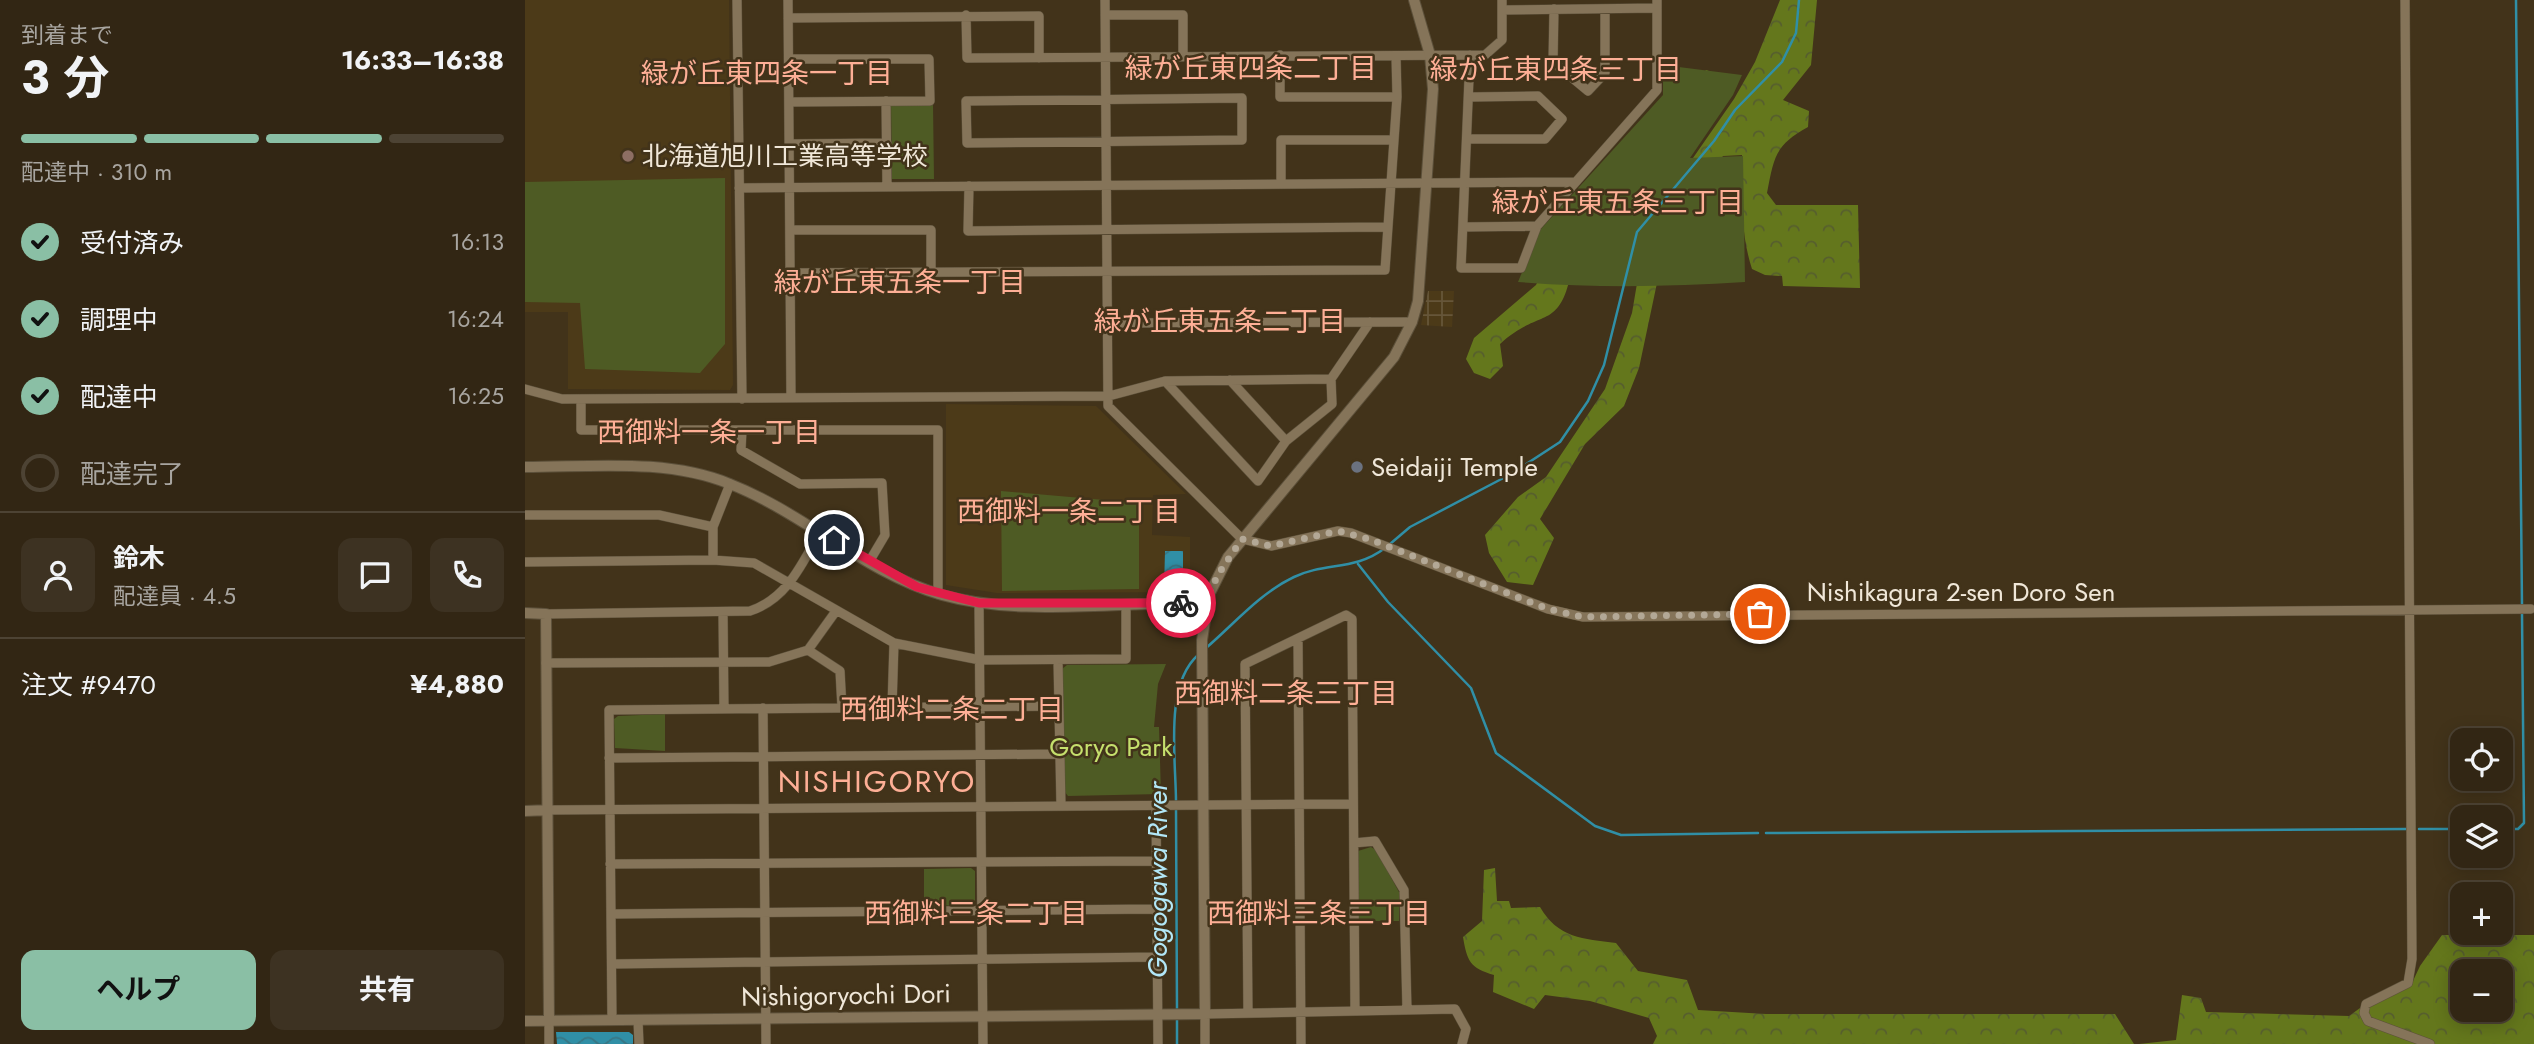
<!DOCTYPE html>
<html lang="ja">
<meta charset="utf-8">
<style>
body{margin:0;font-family:Jost,"Noto Sans JP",sans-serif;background:#3d3222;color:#f1f3f6;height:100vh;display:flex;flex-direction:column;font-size:26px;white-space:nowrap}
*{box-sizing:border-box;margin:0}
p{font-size:23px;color:#a8a5a0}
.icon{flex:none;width:38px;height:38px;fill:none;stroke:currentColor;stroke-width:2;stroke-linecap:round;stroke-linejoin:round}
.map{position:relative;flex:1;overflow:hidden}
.drawer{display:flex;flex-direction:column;background:#322614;width:525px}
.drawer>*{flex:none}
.buttons{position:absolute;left:1925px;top:728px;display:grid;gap:14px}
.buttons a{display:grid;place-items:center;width:63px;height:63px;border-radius:14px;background:#322614;box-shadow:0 4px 18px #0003,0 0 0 2px #4d4334;font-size:35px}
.pin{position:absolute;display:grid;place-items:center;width:60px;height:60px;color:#fff;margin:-30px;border:4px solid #fff;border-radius:50%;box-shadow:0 2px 7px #0007}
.courier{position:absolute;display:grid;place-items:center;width:70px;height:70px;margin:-35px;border:5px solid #e11d48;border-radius:50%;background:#fff;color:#222;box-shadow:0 2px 9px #0007}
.headline em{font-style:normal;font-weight:700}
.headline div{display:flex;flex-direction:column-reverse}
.headline{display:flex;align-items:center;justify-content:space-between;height:119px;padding:0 21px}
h1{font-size:46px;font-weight:700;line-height:52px}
.bar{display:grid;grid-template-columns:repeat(4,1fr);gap:10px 7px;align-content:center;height:84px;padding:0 21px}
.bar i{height:9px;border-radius:5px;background:#4d4334}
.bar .on{background:#8abfa5}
.bar p{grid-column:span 4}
.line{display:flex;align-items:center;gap:18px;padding:0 21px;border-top:2px solid #4d4334}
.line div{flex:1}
.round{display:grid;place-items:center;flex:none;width:74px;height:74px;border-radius:14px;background:#3d3222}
ol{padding:0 21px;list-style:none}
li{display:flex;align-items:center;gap:21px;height:77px}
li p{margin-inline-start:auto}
li .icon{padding:7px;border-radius:50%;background:#8abfa5;color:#111;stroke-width:4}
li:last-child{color:#a8a5a0}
li i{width:38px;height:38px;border:4px solid #4d4334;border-radius:50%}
.button{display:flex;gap:14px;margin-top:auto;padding:14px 21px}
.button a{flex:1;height:80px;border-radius:14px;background:#8abfa5;color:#111;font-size:28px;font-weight:700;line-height:80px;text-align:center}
.button a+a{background:#3d3222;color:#f1f3f6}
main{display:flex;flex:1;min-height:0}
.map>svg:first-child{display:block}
</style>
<main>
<section class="drawer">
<div class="headline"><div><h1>3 分</h1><p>到着まで</p></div><em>16:33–16:38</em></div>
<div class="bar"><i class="on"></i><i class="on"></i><i class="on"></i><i></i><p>配達中 · 310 m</p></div>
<ol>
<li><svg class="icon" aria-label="check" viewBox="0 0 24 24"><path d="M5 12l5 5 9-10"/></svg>受付済み<p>16:13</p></li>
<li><svg class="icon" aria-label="check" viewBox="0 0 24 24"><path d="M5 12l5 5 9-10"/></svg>調理中<p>16:24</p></li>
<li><svg class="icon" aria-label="check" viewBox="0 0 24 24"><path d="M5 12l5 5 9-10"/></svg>配達中<p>16:25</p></li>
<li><i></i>配達完了</li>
</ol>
<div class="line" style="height:126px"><a class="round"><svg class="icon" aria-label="person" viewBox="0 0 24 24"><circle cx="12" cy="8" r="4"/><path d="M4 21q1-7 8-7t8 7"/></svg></a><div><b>鈴木</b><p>配達員 · 4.5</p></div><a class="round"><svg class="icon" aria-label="chat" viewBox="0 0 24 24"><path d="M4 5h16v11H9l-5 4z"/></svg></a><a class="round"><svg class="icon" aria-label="phone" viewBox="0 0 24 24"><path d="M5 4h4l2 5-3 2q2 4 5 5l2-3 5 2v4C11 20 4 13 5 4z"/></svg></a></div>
<div class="line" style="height:91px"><div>注文 #9470</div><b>¥4,880</b></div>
<div class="button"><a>ヘルプ</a><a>共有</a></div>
</section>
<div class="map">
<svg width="2009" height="1044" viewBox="0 0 2009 1044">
<defs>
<pattern id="industrial-grid" width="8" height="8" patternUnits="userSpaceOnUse" patternTransform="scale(1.75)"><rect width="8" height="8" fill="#4c3a18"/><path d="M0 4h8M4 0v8" fill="none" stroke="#665639"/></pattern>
<pattern id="forest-crowns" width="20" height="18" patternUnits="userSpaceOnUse" patternTransform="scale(1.75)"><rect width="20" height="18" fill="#64771c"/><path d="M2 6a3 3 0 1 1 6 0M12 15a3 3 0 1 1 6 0" fill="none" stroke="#565e2e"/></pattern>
<pattern id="water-waves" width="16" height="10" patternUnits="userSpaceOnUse" patternTransform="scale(1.75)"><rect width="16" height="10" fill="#308fa6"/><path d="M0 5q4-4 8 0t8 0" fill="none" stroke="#387583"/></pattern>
</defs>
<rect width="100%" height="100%" fill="#42331a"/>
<path fill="#4c3a18" d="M0,0H204L208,385L205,390L43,389V312H0Z
M421,404L571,406L661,494L628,495L627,535L665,537V592L472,593L421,585Z"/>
<path fill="url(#industrial-grid)" d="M903,291H929L927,327L896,325Z"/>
<path fill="url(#forest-crowns)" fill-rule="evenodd" d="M1255,0H1292L1286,65L1258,100L1284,111L1283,127C1250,145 1249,157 1242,193L1251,205H1333L1335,288L1258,286L1257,276L1240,275L1227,269C1215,232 1217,194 1217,155L1198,156L1168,196V158L1209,99L1230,62Z
M1181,70L1196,75L1048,262C1036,335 1017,305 975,344L978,366L965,379L949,373L941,359L949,338L1011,285L1023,260Z
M1117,254L1132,283L1114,368L1099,406L1060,444L1015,519L1029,538L1008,585L982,582L964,553L960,535L993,497L1021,477L1080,389L1107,313Z
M970,868L972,901H984L986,908L1015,907C1033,938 1058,939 1091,943L1113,971L1162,980L1173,1010L1241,1014H1590L1609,1044H1128L1132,1036L1124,1018L1065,1001L1020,995L1009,1009L968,992L969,975C945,968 942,961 938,937L957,921L959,870Z
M1917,935H2009V1044H1614L1651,1040L1657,995L1676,998L1681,1012L1824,1016L1842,1003L1887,983L1895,966ZM1937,971H1976V1010H1937Z"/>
<path fill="#4e5b24" d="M1138,65L1217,75L1208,95L1165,158L1218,156L1220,282C1143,287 1069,288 993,282L1014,231L1138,95Z
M408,104L409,179H367L366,105Z
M200,178V344L175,373L60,369L55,303L0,302V182Z
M476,491L614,503V589L477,591Z
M641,664L633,684L629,727H634L636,794L543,796L539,791L537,669L542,665Z
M140,714V751L90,748L89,719L93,716Z
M846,847L851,850L874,892V921H834L833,851Z
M446,868L450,871V901L447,905L399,906V869Z"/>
<path fill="url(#water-waves)" d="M640,551H658V589H639Z
M31,1032H104L108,1035V1044H32Z"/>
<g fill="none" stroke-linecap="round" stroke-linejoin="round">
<path stroke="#308fa6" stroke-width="2.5" d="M1991,0L1997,606
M865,544L885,527L986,474L1035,442L1063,401L1079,365L1112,232L1189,141L1210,110L1257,62L1271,33L1274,0
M833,564L863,602L946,688L971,753L1070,826L1096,835L1233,833
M681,648C709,624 735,593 769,577C800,562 830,571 860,548
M651,802C651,759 639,685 673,655
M651,809L652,1012
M1894,829H1937
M1976,829H1993L1999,823L1997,614
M1241,833L1881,829
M652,1019V1044"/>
<g stroke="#5c503a" stroke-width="10">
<path id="minor" d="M212,0L217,399
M263,0L266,398
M580,0L583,406L717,539L746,546L813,531L826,533L1023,609L1058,617L2006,609
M1880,0L1887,959L1883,983L1841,1004L1839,1013L1843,1021L1905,1044
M1029,9L1028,62L1063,91L1080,73V10
M977,10L1132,8
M441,15L442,58L960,55L977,40V0
M580,15H658V56
M263,18L514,16V58
M755,55V97H872
M945,55L936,268H996L1012,226L1132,90V0
M264,59H404L405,101L265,102
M717,98V140L442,143L441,101Z
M361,101L362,187
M943,139H1020L1037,119L1013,96L946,97
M264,144L362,143
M756,184V140H868
M444,186L443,231L863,227
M214,188L1050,182
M938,227L1012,226
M265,230H406V272
M266,273L860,270L872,97L871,56
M583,323L887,322
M705,380L761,441
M640,381L733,481L761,441L807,404L806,379L845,322
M0,389L37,399L584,396L640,381L806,379
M56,399V430H413V594
M217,430L216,450L275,484L357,483L360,535L344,562
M0,515H134L188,527
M188,560V527L205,484
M0,562L188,560L229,563L369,643L455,660L601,659V604
M454,603L458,1044
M198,612L199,709
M21,614L225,611C262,599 277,564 295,532
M773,639L776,1044
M283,650L315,671L317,708
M533,660L536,806
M21,663L244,662L283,650L311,611
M367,707L369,643
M238,708L241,1044
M84,758L535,754
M631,806L633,1044
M24,810L828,804
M829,843L850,841L879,890L882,1010
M85,864L632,861
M86,914L632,909
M87,964L633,957
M723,1013L720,664L821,615L827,619L830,1011
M87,1020L84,710L534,706
M113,1020L114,1044
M24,1021V1044
M680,1044V1014L930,1009L941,1029L937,1044"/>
</g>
<g stroke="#5c503a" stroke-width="12">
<path id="tertiary" d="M0,467C67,467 142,458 205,484C279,513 340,573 417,595C499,618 596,600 681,604
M0,613L21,614L24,1021
M0,811L24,810
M0,1021L680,1014L677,640L684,595L703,557L869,357L887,322L893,301L908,89L905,55L889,0"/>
</g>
<use href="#minor" stroke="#857459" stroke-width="9"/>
<use href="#tertiary" stroke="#857459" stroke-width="10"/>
</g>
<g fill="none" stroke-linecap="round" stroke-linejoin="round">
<path stroke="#b3a896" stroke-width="7" stroke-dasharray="0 12.6" d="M656,603L681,604L692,576L717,539L746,546L813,531L844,539L1023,609L1058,617L1235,614"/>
<path stroke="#e11d48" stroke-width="9" d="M309,540L392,587L454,603H656"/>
</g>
<circle fill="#8d6e63" stroke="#42331a" stroke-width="2.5" cx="103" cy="156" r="7"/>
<circle fill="#6b7280" stroke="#42331a" stroke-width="2.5" cx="832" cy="467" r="7"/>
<g text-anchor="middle" stroke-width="5" stroke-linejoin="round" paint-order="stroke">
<g font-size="26" fill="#f0e7d8" stroke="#42331a" text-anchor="start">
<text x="117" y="165">北海道旭川工業高等学校</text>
<text x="846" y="476">Seidaiji Temple</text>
</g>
<g font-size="26" fill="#f0e7d8" stroke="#42331a">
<text x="1436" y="601">Nishikagura 2-sen Doro Sen</text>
<text transform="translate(321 995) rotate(-1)" y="9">Nishigoryochi Dori</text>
</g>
<g font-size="26" fill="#c5e06d" stroke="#42331a">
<text x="586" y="756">Goryo Park</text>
</g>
<g font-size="28" fill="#feaf96" stroke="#42331a">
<text x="726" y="78">緑が丘東四条二丁目</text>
<text x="1031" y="79">緑が丘東四条三丁目</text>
<text x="242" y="83">緑が丘東四条一丁目</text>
<text x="1093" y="212">緑が丘東五条三丁目</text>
<text x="375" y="292">緑が丘東五条一丁目</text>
<text x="695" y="331">緑が丘東五条二丁目</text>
<text x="184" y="442">西御料一条一丁目</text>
<text x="544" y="521">西御料一条二丁目</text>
<text x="761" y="703">西御料二条三丁目</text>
<text x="427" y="719">西御料二条二丁目</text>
<text x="451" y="923">西御料三条二丁目</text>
<text x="794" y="923">西御料三条三丁目</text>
</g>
<g font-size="28" font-style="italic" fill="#b2e7f7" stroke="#42331a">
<text transform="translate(632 880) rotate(-90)" y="10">Gogogawa River</text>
</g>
<g font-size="30" letter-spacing="2" fill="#feaf96" stroke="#42331a">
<text x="352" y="792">NISHIGORYO</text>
</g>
</g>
</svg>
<div class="buttons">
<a><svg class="icon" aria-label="locate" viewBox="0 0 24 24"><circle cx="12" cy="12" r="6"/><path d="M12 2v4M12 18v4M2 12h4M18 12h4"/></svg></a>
<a><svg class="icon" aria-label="layers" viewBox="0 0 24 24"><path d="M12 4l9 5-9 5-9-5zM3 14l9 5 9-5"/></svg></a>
<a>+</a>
<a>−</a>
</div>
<div class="pin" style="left:1235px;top:614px;background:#ea580c"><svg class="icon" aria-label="bag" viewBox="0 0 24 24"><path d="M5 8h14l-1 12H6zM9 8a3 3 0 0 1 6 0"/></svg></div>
<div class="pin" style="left:309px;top:540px;background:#1f2937"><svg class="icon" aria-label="home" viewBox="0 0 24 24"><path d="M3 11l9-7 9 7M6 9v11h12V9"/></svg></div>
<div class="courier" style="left:656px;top:603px"><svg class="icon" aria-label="bike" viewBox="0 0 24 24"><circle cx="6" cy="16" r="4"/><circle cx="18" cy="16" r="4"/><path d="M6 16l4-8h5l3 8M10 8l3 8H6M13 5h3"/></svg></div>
</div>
</main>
